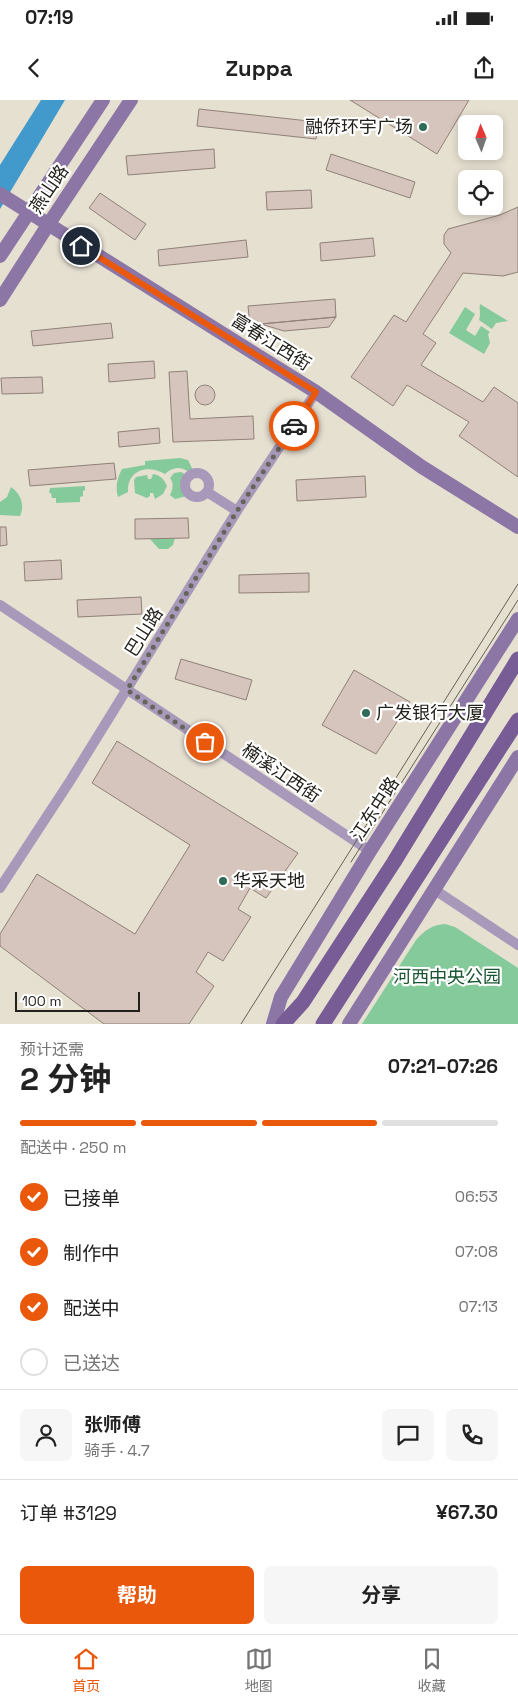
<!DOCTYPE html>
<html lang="zh">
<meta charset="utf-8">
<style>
body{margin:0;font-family:"Space Grotesk","Noto Sans SC",sans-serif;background:#f6f6f6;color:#222;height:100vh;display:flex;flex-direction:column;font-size:19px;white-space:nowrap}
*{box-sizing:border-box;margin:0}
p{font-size:16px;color:#767676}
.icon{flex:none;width:28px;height:28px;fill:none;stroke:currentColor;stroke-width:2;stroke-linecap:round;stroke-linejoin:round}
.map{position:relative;height:924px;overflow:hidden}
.drawer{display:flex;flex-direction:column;background:#fff;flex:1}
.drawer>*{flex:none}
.needle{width:32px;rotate:358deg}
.tools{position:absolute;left:458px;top:15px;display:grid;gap:10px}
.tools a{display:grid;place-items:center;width:45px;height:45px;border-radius:8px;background:#fff;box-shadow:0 2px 8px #0003;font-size:25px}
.scale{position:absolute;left:15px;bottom:12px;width:125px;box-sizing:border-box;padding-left:5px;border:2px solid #23211b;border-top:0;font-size:14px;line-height:18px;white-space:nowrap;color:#23211b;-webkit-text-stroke:4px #fff;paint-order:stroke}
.pin{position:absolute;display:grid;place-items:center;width:42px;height:42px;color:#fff;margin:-21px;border:2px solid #fff;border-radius:50%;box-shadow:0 1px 5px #0007}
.courier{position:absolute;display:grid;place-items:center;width:50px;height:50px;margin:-25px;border:4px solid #ea580c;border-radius:50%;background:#fff;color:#222;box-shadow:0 1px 6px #0007}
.headline em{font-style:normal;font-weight:700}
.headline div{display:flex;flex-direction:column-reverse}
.headline{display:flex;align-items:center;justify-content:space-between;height:85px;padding:0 20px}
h1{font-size:32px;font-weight:700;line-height:38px}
.bar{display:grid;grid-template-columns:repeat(4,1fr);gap:8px 5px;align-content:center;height:60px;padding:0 20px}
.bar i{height:6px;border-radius:4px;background:#e0e0e0}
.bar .on{background:#ea580c}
.bar p{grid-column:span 4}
.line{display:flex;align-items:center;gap:12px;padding:0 20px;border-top:1px solid #e0e0e0}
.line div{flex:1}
.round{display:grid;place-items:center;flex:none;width:52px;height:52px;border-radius:8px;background:#f6f6f6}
ol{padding:0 20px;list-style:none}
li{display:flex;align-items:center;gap:15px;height:55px}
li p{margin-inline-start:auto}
li .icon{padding:5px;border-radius:50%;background:#ea580c;color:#fff;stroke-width:4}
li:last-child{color:#767676}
li i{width:28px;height:28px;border:2px solid #e0e0e0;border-radius:50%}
.cta{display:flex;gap:10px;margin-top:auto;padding:10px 20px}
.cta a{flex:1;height:58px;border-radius:8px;background:#ea580c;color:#fff;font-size:20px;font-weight:700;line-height:58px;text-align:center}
.cta a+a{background:#f6f6f6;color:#222}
.status{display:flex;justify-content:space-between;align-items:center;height:35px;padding:0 25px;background:#fff;direction:ltr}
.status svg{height:14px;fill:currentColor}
header{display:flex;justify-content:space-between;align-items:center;height:65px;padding:0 20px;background:#fff;font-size:22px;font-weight:700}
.tabs{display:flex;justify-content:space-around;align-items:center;height:70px;border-top:1px solid #e0e0e0;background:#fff;font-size:14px;color:#767676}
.tabs a{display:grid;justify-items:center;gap:2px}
.tabs .on{color:#ea580c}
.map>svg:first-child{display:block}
</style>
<div class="status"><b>07:19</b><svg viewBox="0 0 49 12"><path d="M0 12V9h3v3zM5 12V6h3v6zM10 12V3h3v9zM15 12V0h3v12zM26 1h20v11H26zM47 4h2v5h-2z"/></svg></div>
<header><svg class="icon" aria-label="back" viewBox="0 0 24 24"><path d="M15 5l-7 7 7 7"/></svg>Zuppa<svg class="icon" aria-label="share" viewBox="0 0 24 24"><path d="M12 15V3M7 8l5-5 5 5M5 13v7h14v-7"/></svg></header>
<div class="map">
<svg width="518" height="924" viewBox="0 0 518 924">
<rect width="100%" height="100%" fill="#e6e0d1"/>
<path fill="#85ca9b" d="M480,204L508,221L496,223L492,229L479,220C481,214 479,209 480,204Z
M465,207L475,214L466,230L475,236L481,226L490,232L488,234L490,243L484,254L449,233Z
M180,358L188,360L193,370L189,372C180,366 173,367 165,374C148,364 127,370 128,392L118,397C115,386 117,379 122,369L145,365V361Z
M181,372L185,374L183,377L181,388L187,396L175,399L170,395C173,389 174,383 170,378L174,373Z
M153,374C160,375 164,379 167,386L163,394L155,399L153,393H150V396L147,398L135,393L134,380L136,377L147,375L148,379H151Z
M85,386V390L83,391V396L80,397V402L56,403V398H52L51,393H49L50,388Z
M11,387C21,394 25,405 20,416L0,415V402L7,397Z
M175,438L173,445L168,449H159L150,439Z
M445,824L455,827L518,868V924H362L416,840C425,830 432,825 445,824Z"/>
<path fill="#419acb" d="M41,0H65L0,109V65Z"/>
<path fill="#d5c5bc" stroke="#8f8078" d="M350,0H469L437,54Z
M199,9L318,22L316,39L197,26Z
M214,49L215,68L128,75L126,56Z
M331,54L415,82L410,98L326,70Z
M311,90L312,108L267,110L266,92Z
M100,93L146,124L135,140L89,108Z
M518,107V172L503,176L463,173L423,234L436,243L421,265L483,302L494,287L518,303V377L459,336L469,322L407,285L393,306L351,277L394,215L406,222L451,153L444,144V135L448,129L500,115Z
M373,138L375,156L321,161L320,143Z
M246,140L248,157L159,166L158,150Z
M335,199L336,217L250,225L248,206Z
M336,217L329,227L284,231L261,224Z
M111,223L113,238L33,246L31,231Z
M154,261L155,278L109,282L108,264Z
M187,271L190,319L253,316L254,339L173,342L169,272Z
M42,277L43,293L2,294L1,278Z
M195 295a10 10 0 1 1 20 0a10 10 0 1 1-20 0Z
M159,328L160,343L119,347L118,332Z
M114,363L116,379L30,386L28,370Z
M365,376L366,397L297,401L296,380Z
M188,418L189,438L135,439V419Z
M0,427H6L7,445L0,446Z
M61,460L62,479L25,481L24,462Z
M309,473V492L239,493V475Z
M141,497L142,514L78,517L77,500Z
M181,559L252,580L246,600L175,579Z
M354,570L410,602L376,654L322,625Z
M117,641L298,753L266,798L250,788L238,809L251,817L223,861L208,852L196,872L214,886L189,924H104L0,846V834L37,774L135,834L190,745L92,683Z"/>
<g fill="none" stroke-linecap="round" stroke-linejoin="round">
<path stroke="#a899ba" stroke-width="10" d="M185 385a12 12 0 1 1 24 0a12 12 0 1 1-24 0Z
M207,392L237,411
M0,505L370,751
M0,788L70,681L237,411L316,292
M435,790L518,845"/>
<path stroke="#8c76a6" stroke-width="14" d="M0,94L316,292L422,367L518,427
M0,156L103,0
M0,200L48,125L131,0
M273,924L281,897L370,751L518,519
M349,924L518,657"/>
<path stroke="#785c96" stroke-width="15" d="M283,924L303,902L394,762L518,559
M323,924L518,620"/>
<path stroke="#646158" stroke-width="1" d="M351,762L518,500
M241,924L518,484"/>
</g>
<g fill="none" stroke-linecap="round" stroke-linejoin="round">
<path stroke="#67645b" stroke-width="5" stroke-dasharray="0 9" d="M205,642L127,590L237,411L294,326"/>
<path stroke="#ea580c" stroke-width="6" d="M81,146L316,292L294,326"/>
</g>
<g fill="#2f6b57" stroke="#fff" stroke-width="2">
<circle cx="423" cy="27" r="5"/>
<circle cx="366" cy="613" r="5"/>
<circle cx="223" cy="781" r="5"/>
</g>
<g text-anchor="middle" stroke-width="4.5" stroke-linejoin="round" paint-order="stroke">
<g font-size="18" fill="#23211b" stroke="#fff" text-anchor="start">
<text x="413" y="33" text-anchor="end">融侨环宇广场</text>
<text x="376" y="619">广发银行大厦</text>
<text x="233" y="787">华采天地</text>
</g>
<g font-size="18" fill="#23211b" stroke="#fff">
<text transform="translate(49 89) rotate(-56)" y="6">燕山路</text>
<text transform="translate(271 242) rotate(32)" y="6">富春江西街</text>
<text transform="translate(144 532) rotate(-58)" y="6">巴山路</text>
<text transform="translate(281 673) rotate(34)" y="6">楠溪江西街</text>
<text transform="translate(375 709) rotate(-57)" y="6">江东中路</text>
</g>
<g font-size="18" fill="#1a5532" stroke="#fff">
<text x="447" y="883">河西中央公园</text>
</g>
</g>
</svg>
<div class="tools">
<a><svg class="needle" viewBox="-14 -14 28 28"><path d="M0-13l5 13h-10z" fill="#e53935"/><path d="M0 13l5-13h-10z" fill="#767676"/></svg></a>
<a><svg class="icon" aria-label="locate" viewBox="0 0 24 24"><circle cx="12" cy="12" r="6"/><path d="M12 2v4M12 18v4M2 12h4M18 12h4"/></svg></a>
</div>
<div class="scale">100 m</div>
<div class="pin" style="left:205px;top:642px;background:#ea580c"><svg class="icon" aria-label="bag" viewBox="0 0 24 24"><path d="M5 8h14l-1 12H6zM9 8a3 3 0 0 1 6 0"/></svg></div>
<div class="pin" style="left:81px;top:146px;background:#1f2937"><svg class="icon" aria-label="home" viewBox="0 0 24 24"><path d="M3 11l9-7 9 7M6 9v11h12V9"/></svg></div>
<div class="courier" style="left:294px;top:326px"><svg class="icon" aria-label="car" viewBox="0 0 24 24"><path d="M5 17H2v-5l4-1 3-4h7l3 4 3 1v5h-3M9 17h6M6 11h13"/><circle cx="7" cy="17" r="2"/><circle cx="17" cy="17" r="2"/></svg></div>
</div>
<section class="drawer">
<div class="headline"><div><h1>2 分钟</h1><p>预计还需</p></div><em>07:21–07:26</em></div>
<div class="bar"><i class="on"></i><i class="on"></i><i class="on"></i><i></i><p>配送中 · 250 m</p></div>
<ol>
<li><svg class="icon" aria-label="check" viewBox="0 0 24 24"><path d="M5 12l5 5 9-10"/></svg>已接单<p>06:53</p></li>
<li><svg class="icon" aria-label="check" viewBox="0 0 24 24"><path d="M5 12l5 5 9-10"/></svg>制作中<p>07:08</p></li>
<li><svg class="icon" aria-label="check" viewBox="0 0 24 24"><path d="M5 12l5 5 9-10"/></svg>配送中<p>07:13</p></li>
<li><i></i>已送达</li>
</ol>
<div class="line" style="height:90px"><a class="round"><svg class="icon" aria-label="person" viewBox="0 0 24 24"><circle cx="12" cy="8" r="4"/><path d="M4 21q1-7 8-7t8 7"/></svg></a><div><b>张师傅</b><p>骑手 · 4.7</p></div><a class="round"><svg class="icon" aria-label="chat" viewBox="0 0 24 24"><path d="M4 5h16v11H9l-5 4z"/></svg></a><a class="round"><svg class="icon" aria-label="phone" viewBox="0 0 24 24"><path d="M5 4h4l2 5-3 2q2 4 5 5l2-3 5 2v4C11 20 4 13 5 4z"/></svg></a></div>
<div class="line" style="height:65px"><div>订单 #3129</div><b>¥67.30</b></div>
<div class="cta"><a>帮助</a><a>分享</a></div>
</section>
<nav class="tabs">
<a class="on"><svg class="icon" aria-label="home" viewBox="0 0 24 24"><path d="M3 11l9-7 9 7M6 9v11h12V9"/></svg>首页</a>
<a><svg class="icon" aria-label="map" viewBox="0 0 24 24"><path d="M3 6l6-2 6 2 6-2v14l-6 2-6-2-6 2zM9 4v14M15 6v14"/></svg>地图</a>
<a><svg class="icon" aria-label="saved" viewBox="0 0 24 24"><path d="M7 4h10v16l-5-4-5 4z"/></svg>收藏</a>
</nav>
